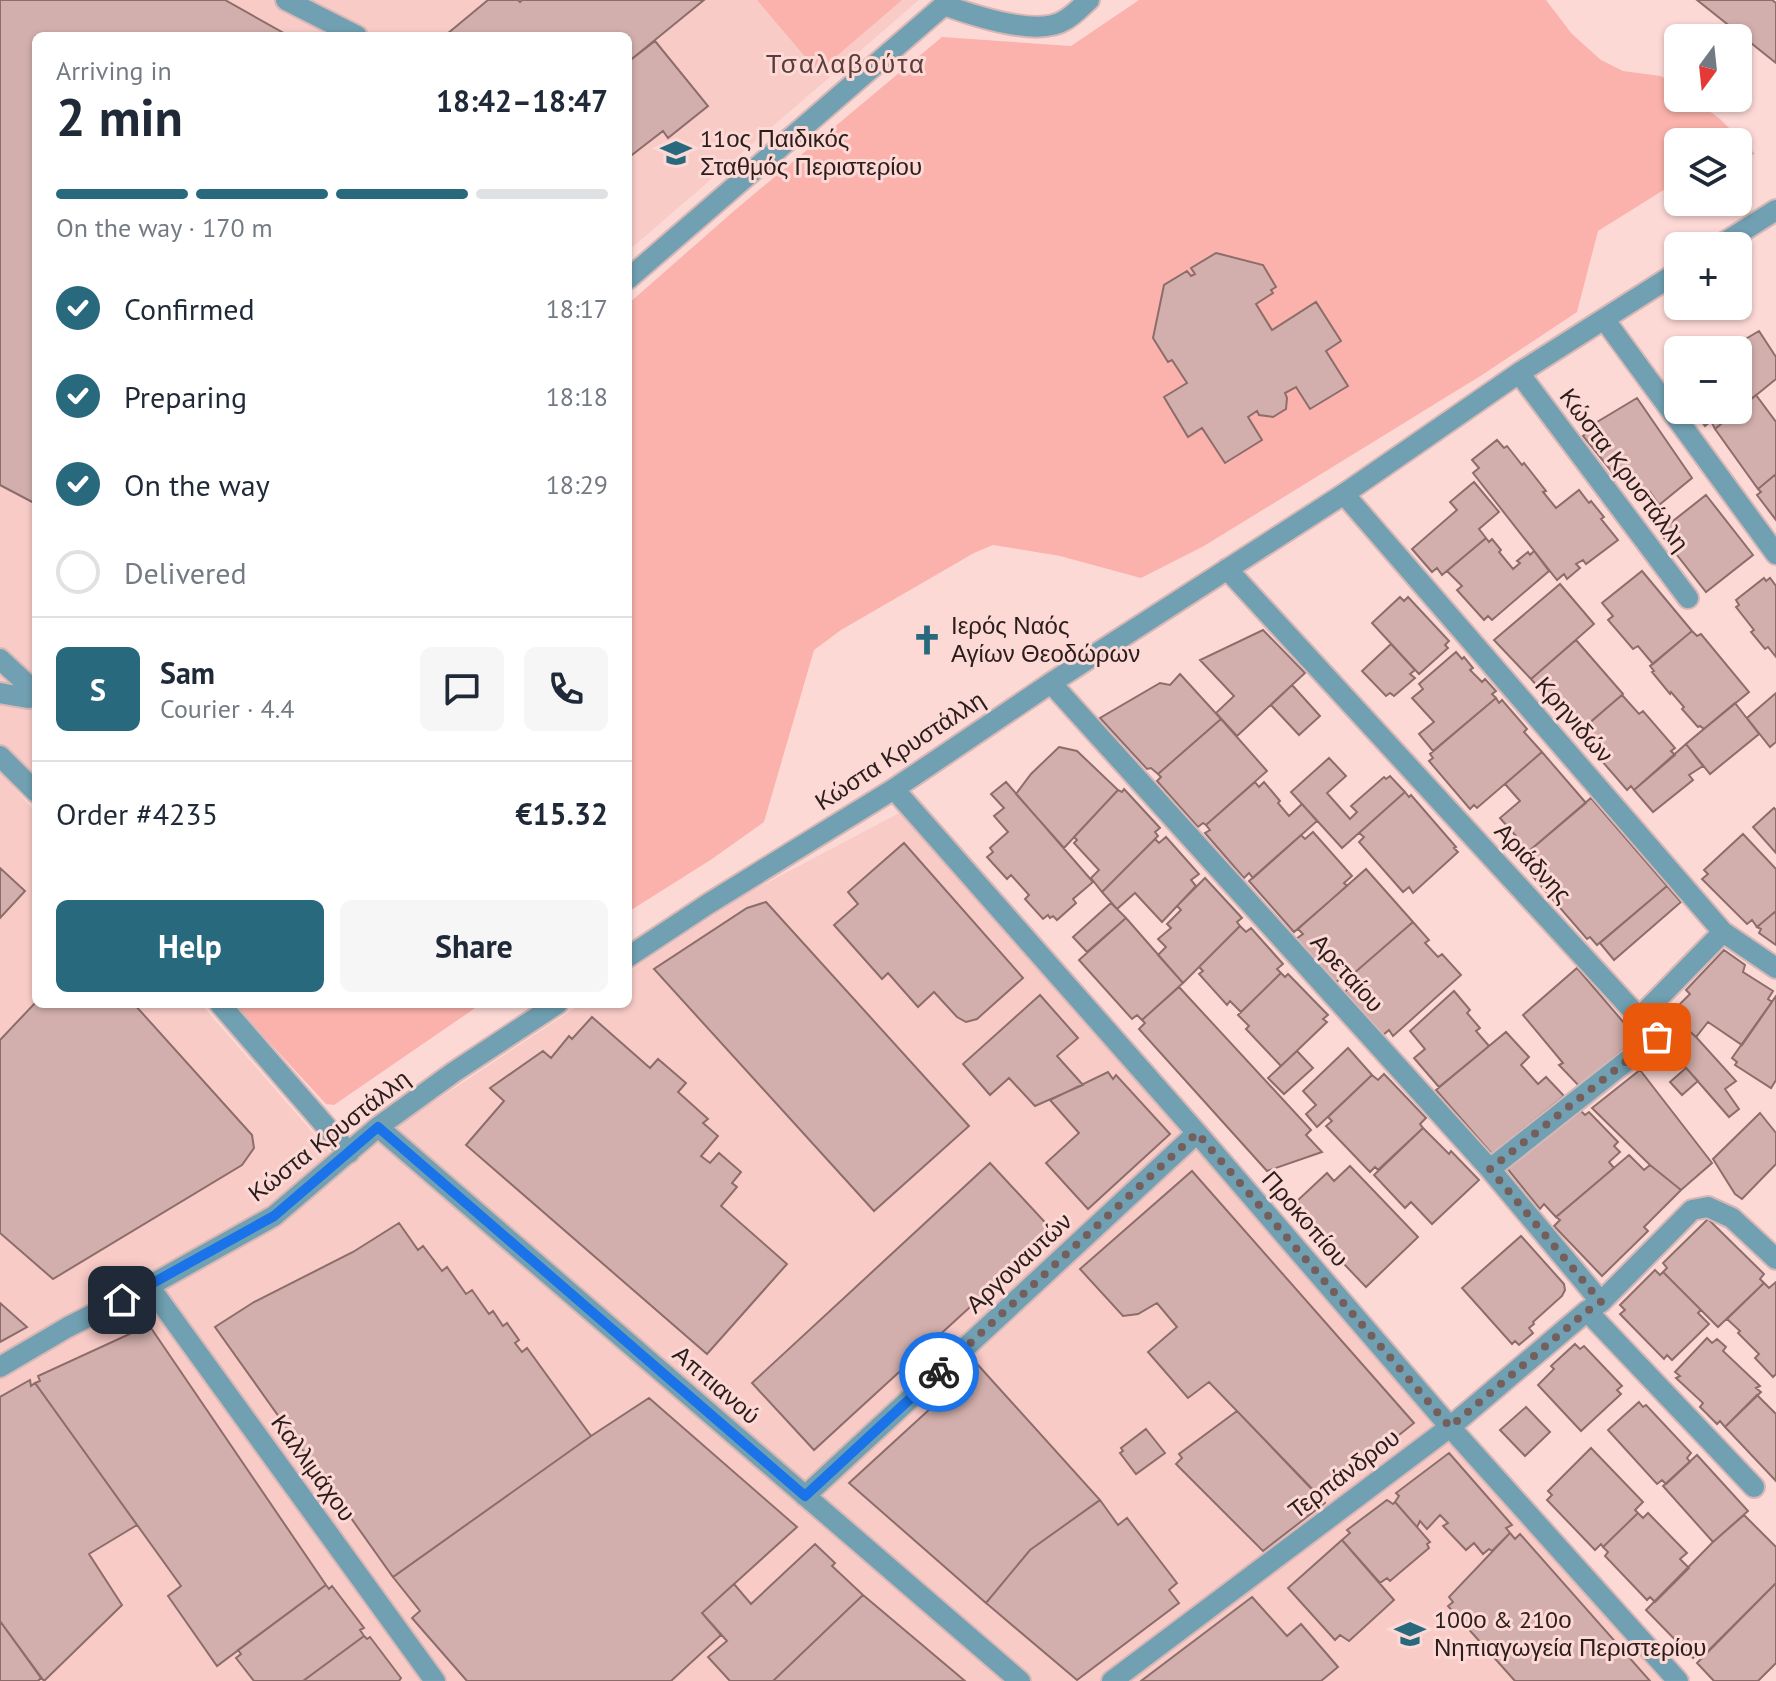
<!DOCTYPE html>
<meta charset="utf-8">
<style>
body{margin:0;font-family:"PT Sans",sans-serif;background:#f6f6f7;color:#1f2937;height:100vh;display:flex;flex-direction:column;font-size:30px;white-space:nowrap}
*{box-sizing:border-box;margin:0}
p{font-size:26px;color:#747a83}
.icon{flex:none;width:44px;height:44px;fill:none;stroke:currentColor;stroke-width:2;stroke-linecap:round;stroke-linejoin:round}
.map{position:relative;flex:1;overflow:hidden}
.side{position:absolute;left:32px;top:32px;width:600px;height:976px;display:flex;flex-direction:column;background:#fff;border-radius:12px;box-shadow:0 2px 6px #0004}
.side>*{flex:none}
.needle{width:52px;rotate:195deg}
.fabs{position:absolute;left:1664px;top:24px;display:grid;gap:16px}
.fabs a{display:grid;place-items:center;width:88px;height:88px;border-radius:12px;background:#fff;box-shadow:0 2px 6px #0004;font-size:40px}
.pin{position:absolute;display:grid;place-items:center;width:68px;height:68px;color:#fff;margin:-34px;border-radius:16px;box-shadow:0 4px 12px #0006}
.courier{position:absolute;display:grid;place-items:center;width:80px;height:80px;margin:-40px;border:6px solid #1a73e8;border-radius:50%;background:#fff;color:#222;box-shadow:0 2px 10px #0007}
.head em{font-style:normal;font-weight:800}
.head div{display:flex;flex-direction:column-reverse}
.head{display:flex;align-items:center;justify-content:space-between;height:136px;padding:0 24px}
h1{font-size:52px;font-weight:800;line-height:60px}
.bar{display:grid;grid-template-columns:repeat(4,1fr);gap:12px 8px;align-content:center;height:96px;padding:0 24px}
.bar i{height:10px;border-radius:6px;background:#e0e1e3}
.bar .on{background:#29697e}
.bar p{grid-column:span 4}
.line{display:flex;align-items:center;gap:20px;padding:0 24px;border-top:2px solid #e0e1e3}
.line div{flex:1}
.round{display:grid;place-items:center;flex:none;width:84px;height:84px;border-radius:12px;background:#f6f6f7}
ol{padding:0 24px;list-style:none}
li{display:flex;align-items:center;gap:24px;height:88px}
li p{margin-inline-start:auto}
li .icon{padding:8px;border-radius:50%;background:#29697e;color:#fff;stroke-width:4}
li:last-child{color:#747a83}
li i{width:44px;height:44px;border:4px solid #e0e1e3;border-radius:50%}
.button{display:flex;gap:16px;margin-top:auto;padding:16px 24px}
.button a{flex:1;height:92px;border-radius:12px;background:#29697e;color:#fff;font-size:32px;font-weight:800;line-height:92px;text-align:center}
.button a+a{background:#f6f6f7;color:#1f2937}
.map>svg:first-child{display:block}
</style>
<div class="map">
<svg width="1776" height="1681" viewBox="0 0 1776 1681">
<rect width="100%" height="100%" fill="#fdd9d6"/>
<path fill="#f8cbc7" d="M0,0H919L628,251V36H36V768L14,787L36,813V1004H201L340,1164L581,1004H628V972L744,895L901,812L1661,1681H0Z"/>
<path fill="#fbb2ac" d="M757,0H902L818,72Z
M1139,0H1546L1572,34L1601,60L1623,71L1661,76L1678,88V98H1692L1720,119L1755,154L1738,159V142H1678V181L1598,231L1577,312L1482,375L1204,546L1141,578L1060,556L993,545L974,553L841,630L814,650L764,822L712,859L628,912V304L735,210L942,37L1071,46Z
M234,1004H481L334,1105L326,1104Z"/>
<path fill="#d2afac" stroke="#8d6d6a" stroke-width="2" d="M0,0H225L289,36H36V504L0,485Z
M488,0H518L520,2L522,0H704L628,62V36H448L447,34Z
M1697,0H1772L1776,3V63Z
M655,41L708,106L668,138L663,131L628,158V62Z
M1216,253L1263,265L1276,287L1271,290L1273,293L1256,304L1272,330L1316,302L1341,341L1326,351L1348,386L1310,409L1296,387L1285,393L1287,398L1286,409L1273,417L1259,415L1257,411L1248,417L1262,440L1225,463L1202,428L1188,437L1164,397L1187,383L1172,360L1168,362L1153,338L1164,285L1187,271L1191,276L1195,274L1191,268Z
M1759,331L1776,357V379L1738,410V350H1727Z
M1756,395L1776,422V474L1758,489L1715,429Z
M1637,398L1692,478L1659,505L1650,492L1641,498L1620,474L1617,478L1583,436L1589,431L1587,428Z
M1693,410H1738L1715,429L1711,421L1705,426Z
M1497,440L1504,448L1507,446L1522,465L1524,463L1546,491L1543,492L1556,508L1579,490L1589,503L1591,501L1604,517L1601,519L1618,540L1586,564L1583,560L1576,564L1580,568L1567,579L1564,574L1557,580L1473,473L1479,468L1472,460Z
M1776,474V520L1757,495L1761,492L1758,489Z
M1474,482L1499,512L1479,529L1486,538L1442,575L1437,568L1432,572L1412,549L1457,510L1450,502Z
M1706,495L1753,555L1706,592L1659,532Z
M1486,538L1489,542L1492,539L1501,550L1499,552L1513,569L1520,563L1517,561L1528,552L1530,555L1534,551L1549,571L1492,620L1488,616L1484,620L1457,590L1462,586L1447,571Z
M1642,571L1692,631L1653,664L1638,646L1633,649L1608,620L1613,616L1602,603Z
M1764,578L1766,581L1770,578L1776,586V657L1768,647L1765,649L1751,632L1754,630L1736,607L1739,605L1736,600Z
M1560,584L1594,624L1531,679L1494,640Z
M1400,597L1404,601L1408,597L1449,641L1445,645L1448,648L1419,674L1372,623Z
M1263,630L1305,673L1237,736L1216,713L1234,696L1200,660Z
M1692,631L1697,636L1701,634L1749,692L1704,729L1700,726L1698,727L1682,709L1684,707L1671,692L1670,694L1652,672L1654,671L1650,666Z
M1576,640L1623,694L1578,733L1531,679Z
M1391,644L1415,670L1410,674L1415,678L1394,696L1390,693L1386,696L1362,671Z
M1456,652L1462,659L1464,657L1473,668L1470,670L1482,682L1485,679L1496,691L1492,694L1496,698L1433,751L1419,734L1434,722L1412,698L1423,689L1419,684Z
M1180,674L1221,719L1158,774L1151,768L1147,769L1100,718L1160,683L1170,685Z
M1292,685L1320,716L1299,735L1271,705Z
M1776,693V742L1770,747L1747,718Z
M1622,695L1639,714L1643,711L1675,748L1671,751L1675,755L1634,790L1631,786L1627,790L1582,738L1584,736L1580,731Z
M1496,698L1499,703L1502,700L1527,729L1524,732L1542,752L1477,808L1474,805L1470,809L1429,761L1433,758L1430,754Z
M1735,703L1759,734L1710,774L1686,744Z
M1221,719L1267,771L1206,825L1203,823L1198,827L1157,781L1161,777L1158,774Z
M1686,744L1703,766L1689,775L1693,780L1653,812L1634,790Z
M1059,747L1077,751L1118,790L1064,848L1016,794L1031,774Z
M1542,752L1586,803L1529,851L1500,818L1520,801L1505,784Z
M1329,758L1346,776L1327,793L1350,819L1357,812L1351,806L1384,777L1386,779L1390,776L1405,792L1342,848L1291,792Z
M1006,782L1093,882L1073,899L1076,903L1057,920L1053,916L1050,918L1048,915L1043,919L1025,899L1029,895L1011,875L1007,879L987,857L993,852L990,848L1008,832L994,816L1004,808L991,794Z
M1255,782L1259,787L1264,782L1280,801L1278,803L1289,816L1302,804L1317,821L1253,878L1249,873L1244,878L1205,833L1210,830L1206,825Z
M1124,789L1160,828L1155,832L1158,836L1102,892L1091,878L1099,870L1074,843L1077,840L1074,837L1118,790L1122,792Z
M1405,792L1409,797L1411,795L1456,847L1454,848L1458,852L1413,893L1409,887L1403,892L1359,842L1364,837L1359,833Z
M1591,798L1667,886L1597,945L1590,937L1587,939L1523,865L1525,863L1521,858Z
M1774,808L1776,810V853L1753,827Z
M1313,832L1352,876L1344,883L1347,886L1294,932L1249,881L1301,835L1305,839Z
M1743,834L1776,869V911L1757,927L1752,920L1747,924L1702,879L1708,874L1704,870Z
M1166,837L1199,874L1191,880L1196,886L1162,922L1135,893L1117,909L1102,892L1155,839L1159,843Z
M904,843L1023,978L977,1019L966,1022L957,1017L934,992L918,1007L888,973L882,979L834,925L858,904L848,892Z
M0,868L25,891L0,918Z
M1366,869L1413,922L1345,981L1341,978L1335,983L1296,939L1303,934L1298,929Z
M1205,878L1242,918L1237,922L1240,926L1183,983L1158,955L1166,947L1158,939L1171,928L1167,924L1181,910L1177,906Z
M1667,886L1681,902L1614,960L1600,943Z
M766,902L969,1126L874,1211L654,969L747,908Z
M1111,903L1126,918L1087,952L1073,937Z
M1776,911V945L1759,933L1761,929L1757,927Z
M1126,918L1183,983L1142,1020L1137,1015L1132,1019L1079,960Z
M1413,922L1429,940L1425,943L1438,957L1442,954L1461,975L1393,1036L1389,1030L1383,1035L1345,992L1350,987L1345,981Z
M1240,926L1246,932L1251,928L1283,964L1277,969L1281,973L1241,1012L1230,1001L1227,1005L1199,974L1203,971L1199,967Z
M1724,950L1745,965L1743,972L1773,991L1768,999L1772,1002L1742,1045L1708,1022L1696,1037L1670,1014L1690,994L1686,990Z
M1577,968L1637,1038L1579,1086L1559,1065L1563,1063L1523,1015Z
M1281,973L1285,977L1288,974L1328,1015L1323,1019L1327,1022L1281,1066L1246,1029L1249,1026L1238,1015Z
M1179,987L1311,1130L1306,1135L1322,1152L1267,1171L1139,1029L1145,1023L1142,1020Z
M1454,991L1470,1010L1467,1013L1480,1028L1476,1031L1489,1046L1439,1087L1414,1058L1425,1049L1410,1031Z
M1040,995L1078,1038L1057,1056L1083,1085L1035,1106L1009,1078L990,1095L963,1064Z
M1776,996V1080L1771,1088L1735,1065L1737,1062L1732,1058Z
M36,1002V1004H134L252,1135L254,1148L242,1165L53,1279L0,1233V1040Z
M592,1017L650,1068L658,1059L686,1083L678,1092L708,1119L703,1123L718,1136L701,1156L710,1163L719,1153L741,1172L732,1183L737,1187L721,1206L787,1264L707,1354L466,1145L504,1101L490,1088L543,1051L551,1058L569,1036L572,1039Z
M1686,1028L1696,1037L1736,1081L1725,1089L1739,1109L1729,1117L1667,1046Z
M1506,1032L1529,1057L1521,1065L1538,1084L1546,1077L1564,1096L1492,1154L1436,1090Z
M1348,1048L1372,1075L1317,1127L1306,1114L1316,1105L1303,1091Z
M1297,1051L1313,1068L1284,1094L1268,1078Z
M1686,1068L1698,1081L1682,1095L1670,1082Z
M1640,1070L1712,1163L1681,1190L1650,1165L1592,1108Z
M1108,1072L1113,1079L1116,1075L1170,1134L1088,1209L1046,1163L1079,1133L1050,1100Z
M1384,1074L1426,1118L1420,1124L1423,1128L1378,1170L1375,1167L1370,1172L1326,1126L1332,1121L1328,1117L1372,1075L1378,1080Z
M1581,1111L1585,1115L1589,1112L1618,1142L1614,1146L1620,1152L1609,1162L1614,1168L1556,1217L1544,1204L1540,1209L1506,1167Z
M1760,1113L1776,1133V1164L1742,1199L1735,1194L1713,1159Z
M1423,1128L1449,1154L1451,1151L1479,1180L1432,1224L1411,1202L1405,1208L1374,1175Z
M1629,1155L1644,1170L1650,1165L1681,1190L1644,1227L1648,1231L1602,1276L1554,1226L1560,1220L1556,1217Z
M990,1163L1053,1231L814,1450L752,1383Z
M1350,1166L1418,1237L1366,1287L1299,1217L1296,1210L1301,1206L1297,1201L1327,1173L1334,1181Z
M1192,1171L1414,1423L1321,1498L1209,1382L1188,1398L1148,1352L1177,1327L1157,1303L1138,1314L1123,1316L1080,1269Z
M1708,1219L1764,1274L1760,1279L1764,1283L1718,1327L1663,1272L1667,1268L1663,1263Z
M399,1223L418,1250L423,1246L442,1271L447,1267L466,1294L472,1290L489,1314L493,1311L503,1326L507,1323L519,1340L515,1343L522,1352L527,1348L591,1436L393,1577L215,1327L254,1302L353,1252Z
M1521,1236L1564,1284L1565,1290L1562,1296L1533,1322L1534,1324L1529,1328L1533,1333L1519,1345L1515,1341L1512,1344L1462,1288Z
M1655,1270L1660,1275L1663,1272L1701,1310L1698,1313L1709,1324L1672,1360L1667,1355L1664,1359L1620,1314L1625,1310L1620,1305Z
M1776,1282V1374L1773,1377L1755,1358L1759,1354L1738,1333L1740,1331L1727,1319L1764,1283L1769,1288Z
M0,1303L27,1327L0,1342Z
M149,1325L326,1585L217,1666L168,1596L181,1586L35,1383L40,1381L38,1376Z
M1707,1338L1712,1343L1717,1339L1726,1347L1723,1351L1760,1386L1756,1388L1761,1392L1725,1427L1720,1421L1717,1424L1700,1407L1703,1403L1676,1378L1680,1376L1675,1372Z
M1575,1344L1580,1349L1584,1346L1622,1386L1617,1390L1621,1394L1581,1431L1538,1385L1554,1369L1551,1366Z
M978,1365L1100,1500L1030,1550L986,1603L849,1483Z
M30,1380L31,1386L35,1383L137,1525L89,1554L122,1605L44,1681L0,1621V1397Z
M1757,1395L1776,1414V1481L1725,1427Z
M649,1398L797,1527L702,1613L721,1635L671,1681H467L412,1618L420,1611L393,1577L591,1436Z
M1639,1402L1643,1407L1646,1405L1691,1453L1687,1458L1690,1462L1666,1484L1662,1480L1657,1484L1608,1430Z
M1526,1407L1550,1432L1525,1456L1500,1430Z
M1237,1411L1325,1503L1263,1551L1176,1464L1182,1458L1179,1454Z
M1146,1429L1165,1453L1136,1474L1120,1453L1123,1451L1121,1448Z
M1591,1448L1643,1502L1635,1510L1638,1513L1603,1547L1601,1544L1595,1550L1547,1500L1552,1495L1548,1491Z
M1449,1453L1512,1525L1506,1528L1510,1533L1492,1551L1489,1549L1483,1554L1474,1543L1466,1550L1443,1526L1448,1523L1440,1515L1427,1529L1420,1521L1417,1527L1395,1502L1399,1496L1396,1493Z
M1697,1455L1748,1511L1713,1542L1663,1486Z
M1100,1500L1118,1525L1127,1518L1177,1583L1169,1590L1179,1603L1077,1680L986,1603L1030,1550Z
M1387,1500L1393,1504L1395,1502L1430,1542L1427,1544L1429,1548L1390,1581L1387,1578L1380,1583L1342,1540L1350,1533L1347,1530Z
M1638,1513L1643,1518L1648,1513L1687,1553L1680,1559L1689,1568L1655,1602L1650,1597L1647,1600L1605,1556L1608,1552L1603,1547Z
M1744,1515L1776,1547V1583L1701,1658L1697,1654L1693,1658L1646,1610L1713,1542Z
M1510,1533L1515,1539L1520,1534L1650,1681H1515L1448,1606L1453,1602L1449,1597Z
M1342,1540L1394,1600L1349,1641L1340,1635L1335,1640L1288,1588Z
M815,1544L835,1563L832,1566L863,1595L773,1681H730L708,1657L727,1641L702,1613L734,1584L751,1604Z
M1776,1583V1663L1758,1681H1714L1697,1663Z
M326,1585L329,1589L332,1586L364,1628L360,1630L364,1636L303,1681H254L236,1658L241,1654L238,1650Z
M863,1595L965,1681H773Z
M1252,1597L1287,1636L1301,1624L1338,1667L1321,1681H1141Z
M0,1621L41,1678L38,1681H0Z
M364,1636L367,1639L370,1637L401,1678L399,1681H303Z"/>
<g fill="none" stroke-linecap="round" stroke-linejoin="round">
<g stroke="#d7b7b5" stroke-width="24">
<path id="lane" d="M286,0L357,36
M944,5C972,15 1038,38 1065,20C1074,15 1081,7 1089,0
M0,659L27,684L36,686
M0,693L28,698L36,693"/>
</g>
<g stroke="#d7b7b5" stroke-width="24">
<path id="street" d="M1719,246L1776,210
M628,279L950,0
M1604,319L1776,554
M1519,373L1688,598
M1344,494L1723,932L1776,968
M1227,569L1657,1037L1490,1169
M1051,683L1490,1169L1601,1302
M0,756L36,792
M894,789L1197,1133L1450,1427L1678,1681
M628,957L708,904L894,789L1051,683L1344,494L1519,373L1678,272
M220,1004L349,1153
M1640,1017L1723,932
M378,1127L1020,1681
M149,1286L435,1681
M1587,1311L1754,1487
M0,1367L68,1327L149,1286L274,1216L378,1127L454,1072L557,1004
M805,1496L1197,1133
M1112,1681L1450,1427L1587,1311L1601,1302L1692,1210L1708,1207L1732,1218L1776,1259"/>
</g>
<use href="#lane" stroke="#70a0b2" stroke-width="20"/>
<use href="#street" stroke="#70a0b2" stroke-width="20"/>
</g>
<g fill="none" stroke-linecap="round" stroke-linejoin="round">
<path stroke="#745f5d" stroke-width="8" stroke-dasharray="0 14.4" d="M939,1372L1197,1133L1450,1427L1587,1311L1601,1302L1490,1169L1657,1037"/>
<path stroke="#1a73e8" stroke-width="10" d="M122,1300L274,1216L378,1127L805,1496L939,1372"/>
</g>
<defs>
<g id="school-bare" transform="scale(2.4)"><path d="M0-5L7-2L0 1L-7-2ZM-4 1L0 2.5L4 1V4Q0 6-4 4Z" fill="#29697e" stroke="#fdd9d6" stroke-width="2.5" paint-order="stroke"/></g>
<g id="church-bare" transform="scale(2.4)"><path d="M-1.2-6h2.4v3.5h3.3v2.4h-3.3V6h-2.4V-.1h-3.3v-2.4h3.3Z" fill="#29697e" stroke="#fdd9d6" stroke-width="2.5" paint-order="stroke"/></g>
</defs>
<g fill-rule="evenodd">
<use href="#school-bare" x="676" y="153"/>
<use href="#church-bare" x="927" y="640"/>
<use href="#school-bare" x="1410" y="1634"/>
</g>
<g text-anchor="middle" stroke-width="6" stroke-linejoin="round" paint-order="stroke">
<g font-size="24" fill="#2a1d1c" stroke="#fdd9d6" text-anchor="start">
<text x="700" y="147">11ος Παιδικός<tspan x="700" dy="28">Σταθμός Περιστερίου</tspan></text>
<text x="951" y="634">Ιερός Ναός<tspan x="951" dy="28">Αγίων Θεοδώρων</tspan></text>
<text x="1434" y="1628">100ο &amp; 210ο<tspan x="1434" dy="28">Νηπιαγωγεία Περιστερίου</tspan></text>
</g>
<g font-size="24" fill="#2a1d1c" stroke="#fdd9d6">
<text transform="translate(1624 470) rotate(53)" y="8">Κώστα Κρυστάλλη</text>
<text transform="translate(1574 720) rotate(49)" y="8">Κρηνιδών</text>
<text transform="translate(900 751) rotate(-33)" y="8">Κώστα Κρυστάλλη</text>
<text transform="translate(1533 863) rotate(47)" y="8">Αριάδνης</text>
<text transform="translate(1347 973) rotate(48)" y="8">Αρεταίου</text>
<text transform="translate(329 1136) rotate(-38)" y="8">Κώστα Κρυστάλλη</text>
<text transform="translate(1305 1219) rotate(49)" y="8">Προκοπίου</text>
<text transform="translate(1019 1263) rotate(-43)" y="8">Αργοναυτών</text>
<text transform="translate(716 1385) rotate(41)" y="8">Αππιανού</text>
<text transform="translate(313 1468) rotate(54)" y="8">Καλλιμάχου</text>
<text transform="translate(1344 1474) rotate(-37)" y="8">Τερπάνδρου</text>
</g>
<g font-size="26" letter-spacing="2" fill="#5a3d3b" stroke="#fdd9d6">
<text x="846" y="73">Τσαλαβούτα</text>
</g>
</g>
</svg>
<div class="fabs">
<a><svg class="needle" viewBox="-14 -14 28 28"><path d="M0-13l5 13h-10z" fill="#e53935"/><path d="M0 13l5-13h-10z" fill="#747a83"/></svg></a>
<a><svg class="icon" aria-label="layers" viewBox="0 0 24 24"><path d="M12 4l9 5-9 5-9-5zM3 14l9 5 9-5"/></svg></a>
<a>+</a>
<a>−</a>
</div>
<div class="pin" style="left:1657px;top:1037px;background:#ea580c"><svg class="icon" aria-label="bag" viewBox="0 0 24 24"><path d="M5 8h14l-1 12H6zM9 8a3 3 0 0 1 6 0"/></svg></div>
<div class="pin" style="left:122px;top:1300px;background:#1f2937"><svg class="icon" aria-label="home" viewBox="0 0 24 24"><path d="M3 11l9-7 9 7M6 9v11h12V9"/></svg></div>
<div class="courier" style="left:939px;top:1372px"><svg class="icon" aria-label="bike" viewBox="0 0 24 24"><circle cx="6" cy="16" r="4"/><circle cx="18" cy="16" r="4"/><path d="M6 16l4-8h5l3 8M10 8l3 8H6M13 5h3"/></svg></div>
<section class="side">
<div class="head"><div><h1>2 min</h1><p>Arriving in</p></div><em>18:42–18:47</em></div>
<div class="bar"><i class="on"></i><i class="on"></i><i class="on"></i><i></i><p>On the way · 170 m</p></div>
<ol>
<li><svg class="icon" aria-label="check" viewBox="0 0 24 24"><path d="M5 12l5 5 9-10"/></svg>Confirmed<p>18:17</p></li>
<li><svg class="icon" aria-label="check" viewBox="0 0 24 24"><path d="M5 12l5 5 9-10"/></svg>Preparing<p>18:18</p></li>
<li><svg class="icon" aria-label="check" viewBox="0 0 24 24"><path d="M5 12l5 5 9-10"/></svg>On the way<p>18:29</p></li>
<li><i></i>Delivered</li>
</ol>
<div class="line" style="height:144px"><b class="round" style="background:#29697e;color:#fff">S</b><div><b>Sam</b><p>Courier · 4.4</p></div><a class="round"><svg class="icon" aria-label="chat" viewBox="0 0 24 24"><path d="M4 5h16v11H9l-5 4z"/></svg></a><a class="round"><svg class="icon" aria-label="phone" viewBox="0 0 24 24"><path d="M5 4h4l2 5-3 2q2 4 5 5l2-3 5 2v4C11 20 4 13 5 4z"/></svg></a></div>
<div class="line" style="height:104px"><div>Order #4235</div><b>€15.32</b></div>
<div class="button"><a>Help</a><a>Share</a></div>
</section>
</div>
